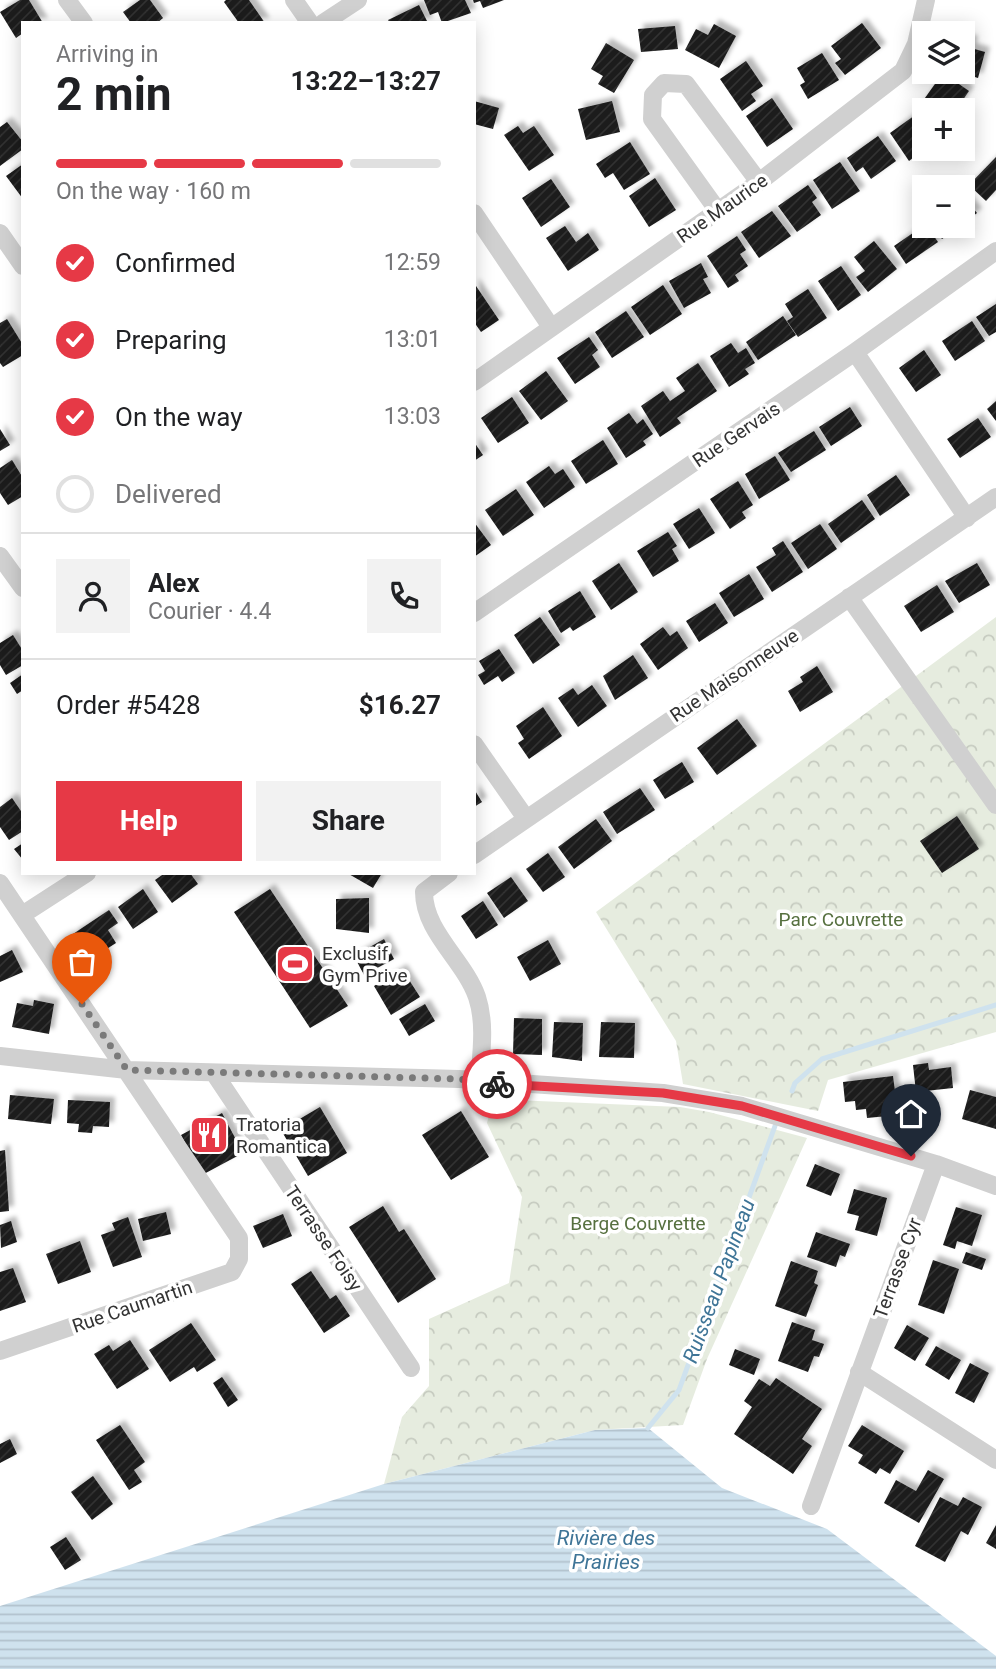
<!DOCTYPE html>
<meta charset="utf-8">
<style>
body{margin:0;font-family:Roboto,sans-serif;background:#f2f2f2;color:#202124;height:100vh;display:flex;flex-direction:column;font-size:26px;white-space:nowrap}
*{box-sizing:border-box;margin:0}
p{font-size:23px;color:#757577}
.icon{flex:none;width:38px;height:38px;fill:none;stroke:currentColor;stroke-width:2;stroke-linecap:round;stroke-linejoin:round}
.map{position:relative;flex:1;overflow:hidden}
.details{position:absolute;left:21px;top:21px;width:455px;height:854px;display:flex;flex-direction:column;background:#fff;border-radius:0px;box-shadow:0 4px 18px #0003}
.details>*{flex:none}
.tools{position:absolute;left:912px;top:21px;display:grid;gap:14px}
.tools a{display:grid;place-items:center;width:63px;height:63px;border-radius:0px;background:#fff;box-shadow:0 4px 18px #0003;font-size:35px}
.pin{position:absolute;display:grid;place-items:center;width:60px;height:60px;color:#fff;margin:-72px -30px;border-radius:50% 50% 50% 0;rotate:-45deg;box-shadow:0 0 7px #0007}
.pin .icon{rotate:45deg}
.courier{position:absolute;display:grid;place-items:center;width:70px;height:70px;margin:-35px;border:5px solid #e63946;border-radius:50%;background:#fff;color:#222;box-shadow:0 2px 9px #0007}
.head em{font-style:normal;font-weight:700}
.head div{display:flex;flex-direction:column-reverse}
.head{display:flex;align-items:center;justify-content:space-between;height:119px;padding:0 35px}
h1{font-size:46px;font-weight:700;line-height:52px}
.bar{display:grid;grid-template-columns:repeat(4,1fr);gap:10px 7px;align-content:center;height:84px;padding:0 35px}
.bar i{height:9px;border-radius:5px;background:#e0e0e0}
.bar .on{background:#e63946}
.bar p{grid-column:span 4}
.line{display:flex;align-items:center;gap:18px;padding:0 35px;border-top:2px solid #e0e0e0}
.line div{flex:1}
.round{display:grid;place-items:center;flex:none;width:74px;height:74px;border-radius:0px;background:#f2f2f2}
ol{padding:0 35px;list-style:none}
li{display:flex;align-items:center;gap:21px;height:77px}
li p{margin-inline-start:auto}
li .icon{padding:7px;border-radius:50%;background:#e63946;color:#fff;stroke-width:4}
li:last-child{color:#757577}
li i{width:38px;height:38px;border:4px solid #e0e0e0;border-radius:50%}
.action{display:flex;gap:14px;margin-top:auto;padding:14px 35px}
.action a{flex:1;height:80px;border-radius:0px;background:#e63946;color:#fff;font-size:28px;font-weight:700;line-height:80px;text-align:center}
.action a+a{background:#f2f2f2;color:#202124}
.map>svg:first-child{display:block}
</style>
<div class="map">
<svg width="996" height="1669" viewBox="0 0 996 1669">
<defs>
<pattern id="park-crowns" width="20" height="18" patternUnits="userSpaceOnUse" patternTransform="scale(1.75)"><rect width="20" height="18" fill="#e6ecdf"/><path d="M2 6a3 3 0 1 1 6 0M12 15a3 3 0 1 1 6 0" fill="none" stroke="#c6cbc0"/></pattern>
<pattern id="water-rules" width="6" height="5" patternUnits="userSpaceOnUse" patternTransform="scale(1.75)"><rect width="6" height="5" fill="#cfe2ee"/><path d="M0 2.5h6" fill="none" stroke="#b2c2cd"/></pattern>
<pattern id="building-hatch" width="6" height="6" patternUnits="userSpaceOnUse" patternTransform="scale(1.75)"><rect width="6" height="6" fill="#1a1a1a"/><path d="M-1 1l2-2M0 6l6-6M5 7l2-2" fill="none" stroke="#333"/></pattern>
<filter id="shadow"><feDropShadow dx="5" dy="-5" stdDeviation="2" flood-color="#0004"/></filter>
</defs>
<rect width="100%" height="100%" fill="#fff"/>
<path fill="url(#park-crowns)" d="M996,617V1032L828,1080L818,1111L683,1084L676,1041L596,912Z
M493,1099L680,1107L709,1112L807,1138L707,1359L683,1425L595,1430L384,1484L402,1417L429,1386V1319L509,1283L522,1197L487,1123Z"/>
<path fill="url(#water-rules)" d="M648,1428L722,1488L827,1529L996,1656V1669H0V1606L384,1484L595,1430Z"/>
<g fill="none" stroke-linecap="round" stroke-linejoin="round">
<path stroke="#cfe2ee" stroke-width="5" d="M792,1091L795,1083L822,1059L996,1005
M648,1428L679,1390L775,1126"/>
</g>
<path fill="url(#building-hatch)" filter="url(#shadow)" d="M20,0H29L43,23H23V33L16,38L0,12Z
M140,0H150L163,18L157,23H131L123,12Z
M226,0H249L265,23H239L224,2Z
M424,0H465L471,13L442,23L438,12L430,15Z
M473,0H504L483,8L480,1L474,3Z
M419,5L428,23H390L388,20Z
M862,23L881,48L845,75L835,63L841,59L831,46Z
M714,24L736,36L719,68L685,50L696,29L708,35Z
M675,26L678,49L641,52L638,29Z
M962,38L973,41L971,48L985,52L978,78L962,73Z
M606,43L634,60L614,93L598,84L603,76L591,69Z
M822,53L839,80L808,99L800,85L805,82L797,68Z
M746,61L763,86L751,94L756,101L742,111L720,79Z
M946,75L969,91L956,110H928L920,105L937,81L940,83Z
M772,98L793,129L767,147L746,116Z
M474,101L499,108L493,129L474,124Z
M612,101L620,132L586,140L578,109Z
M918,113L924,122V150L909,161L890,133Z
M7,122L23,142V149L0,166V127Z
M518,126L523,133L534,126L554,155L529,171L504,135Z
M878,136L896,161L871,179L863,167L856,172L847,158Z
M630,142L650,174L624,190L613,173L605,178L596,164Z
M996,157V190L986,201L969,185Z
M840,162L860,191L832,209L813,180Z
M23,164V199L6,176Z
M655,178L676,210L649,227L629,196Z
M551,179L570,207L541,227L522,198Z
M808,185L817,198L812,202L821,215L797,232L778,206Z
M962,194L977,213L962,224Z
M772,211L791,236L759,258L741,232Z
M565,226L576,242L588,233L599,250L568,271L546,238Z
M923,226H927L938,242L906,264L894,246Z
M932,226H960L942,239Z
M737,236L746,250L740,254L748,266L735,275L739,281L728,288L707,256Z
M874,241L897,269L868,292L856,277L865,271L854,257Z
M701,263L708,277L703,279L711,293L684,308L669,281Z
M841,266L861,295L838,311L818,281Z
M474,283L499,320L481,332L474,322Z
M663,285L682,314L650,335L631,307Z
M808,289L827,318L798,337L787,321L793,317L785,304Z
M996,304V332L989,336L976,317Z
M626,311L644,337L612,358L595,332Z
M783,316L796,335L758,360L746,342Z
M7,319L23,345V355L3,367L0,363V323Z
M972,321L985,341L955,361L942,341Z
M589,337L598,350L592,355L600,367L575,384L557,358Z
M731,343L738,353L746,348L755,363L745,369L749,374L729,387L710,356Z
M924,350L941,375L916,392L899,368Z
M698,363L717,391L677,418L681,423L660,437L641,406L663,391L670,401L685,391L676,378Z
M546,371L568,401L541,420L519,391Z
M512,397L529,423L498,443L481,418Z
M996,401V421L987,409Z
M850,407L862,426L831,446L819,427Z
M629,413L637,424L643,419L653,434L643,441L646,445L626,458L607,428Z
M978,418L991,437L960,458L947,439Z
M0,429L10,445L0,451Z
M814,431L826,450L791,472L778,453Z
M603,440L618,464L586,484L571,461Z
M474,442L483,455L474,461Z
M775,456L790,480L759,499L745,474Z
M12,460L23,478V496L8,505L0,493V468Z
M549,466L555,474L563,469L575,487L544,508L526,482Z
M896,475L910,495L880,516L867,495Z
M738,481L753,505L742,512L746,518L730,529L710,499Z
M516,489L534,515L503,536L485,510Z
M862,500L875,519L841,543L828,524Z
M699,508L715,533L689,549L673,524Z
M474,522L491,545L474,557Z
M820,524L837,549L808,569L791,543Z
M668,532L677,546L672,549L679,561L653,577L637,551Z
M783,541L803,572L772,592L756,567L776,555L772,548Z
M619,563L638,592L611,610L592,581Z
M977,563L990,585L959,603L945,581Z
M749,574L764,599L734,617L719,593Z
M937,585L954,612L921,632L904,606Z
M580,591L596,617L573,631L570,627L561,633L548,611Z
M715,603L728,623L699,642L686,621Z
M540,617L560,645L533,664L514,635Z
M663,627L670,636L677,631L688,648L658,670L640,644Z
M13,635L23,651V665L6,675L0,665V643Z
M499,649L515,673L502,682L498,676L484,685L478,675L485,671L479,661Z
M633,655L648,678L615,700L603,676Z
M817,666L833,692L800,712L788,691L803,682L800,677Z
M23,674V690L17,694L10,683Z
M592,685L607,706L578,727L558,698L573,688L578,695Z
M543,707L562,736L529,759L518,743L524,739L516,726Z
M737,719L757,746L717,775L697,748Z
M682,762L694,782L665,799L653,780Z
M640,788L655,810L617,834L603,812Z
M474,789L482,802L474,807Z
M12,798L23,814V831L9,840L0,827V807Z
M957,816L979,849L942,873L920,841Z
M596,819L612,841L574,869L558,847Z
M23,843V860L14,849Z
M548,853L565,877L543,892L526,869Z
M165,873H190L198,884L172,903L155,880Z
M347,873H382L373,888Z
M511,877L528,901L504,918L487,893Z
M143,889L158,912L133,929L118,907Z
M270,889L348,1006L310,1028L234,912Z
M369,898V933L336,929V899Z
M483,901L498,925L476,939L461,916Z
M109,910L118,923L108,930L116,943L105,950L102,946L87,955L73,934Z
M384,939L394,959L364,975L354,956Z
M548,940L561,964L530,981L517,957Z
M12,950L23,972L0,982V956Z
M402,969L420,997L391,1015L374,986Z
M34,1000L54,1004L49,1034L12,1027L17,1003L33,1006Z
M425,1004L435,1021L409,1036L399,1019Z
M514,1018L542,1019V1055L513,1054Z
M554,1022L583,1023L582,1061L552,1057Z
M601,1022L635,1023L634,1058L599,1057Z
M928,1063L929,1070L951,1067L953,1088L916,1092L913,1065Z
M893,1076L898,1115L867,1118L866,1109L856,1110L855,1101L845,1102L843,1082Z
M970,1090L996,1097V1129L962,1119Z
M10,1095L54,1099L51,1124L8,1119Z
M68,1100L110,1102L109,1127L93,1126L92,1133L78,1132L79,1124L67,1123Z
M320,1107L347,1153L308,1176L281,1130Z
M461,1111L489,1157L451,1180L422,1135Z
M222,1113L243,1153L202,1175L181,1135Z
M5,1150L9,1211L0,1212V1151Z
M815,1164L840,1174L831,1196L806,1186Z
M854,1189L887,1198L877,1236L855,1230L859,1216L847,1213Z
M383,1206L399,1232L404,1229L436,1279L398,1303L349,1227Z
M956,1207L982,1215L972,1246L957,1241L955,1249L943,1245Z
M166,1212L171,1234L143,1241L138,1219Z
M283,1214L292,1236L263,1248L253,1226Z
M128,1217L142,1257L113,1267L101,1235L115,1230L112,1223Z
M11,1221L17,1242L1,1248L0,1225Z
M816,1232L850,1244L845,1257L840,1255L836,1267L807,1257Z
M80,1241L91,1272L58,1284L46,1254Z
M966,1252L986,1259L982,1270L962,1263Z
M933,1260L959,1269L944,1314L918,1305Z
M791,1261L818,1271L814,1283L818,1285L806,1317L775,1306Z
M13,1268L26,1302L0,1311V1272Z
M311,1271L330,1299L336,1295L350,1316L324,1333L291,1284Z
M792,1322L815,1330L812,1340L824,1344L819,1357L814,1356L808,1372L778,1361Z
M191,1323L216,1360L197,1372L194,1367L170,1382L149,1350Z
M907,1325L929,1338L915,1361L894,1348Z
M130,1340L149,1369L117,1389L94,1354L109,1345L113,1351Z
M936,1346L961,1360L949,1380L925,1365Z
M735,1349L760,1359L754,1375L729,1365Z
M970,1363L989,1373L974,1403L955,1393Z
M222,1377L238,1400L228,1407L213,1383Z
M776,1378L822,1409L802,1439L812,1446L793,1474L734,1434L752,1407L744,1401L759,1379L770,1386Z
M120,1425L145,1462L134,1470L142,1482L129,1490L96,1440Z
M862,1425L904,1451L890,1474L880,1468L876,1474L858,1463L863,1455L848,1446Z
M10,1439L17,1454L0,1463V1444Z
M928,1470L944,1479L919,1523L884,1503L896,1480L916,1491Z
M93,1476L113,1504L92,1520L71,1492Z
M940,1497L958,1506L963,1497L982,1507L968,1535L961,1531L945,1562L915,1546Z
M996,1525V1549L986,1543Z
M66,1537L81,1560L65,1570L50,1547Z"/>
<g fill="none" stroke-linecap="round" stroke-linejoin="round">
<path stroke="#d0d0d0" stroke-width="18" d="M67,0L84,23
M294,0L310,23
M323,23L358,0
M718,211L652,119L653,95L664,83L686,84L759,182
M474,213L551,327
M0,233L23,266
M855,352L967,518
M474,382L759,182L903,71L916,44L926,0
M0,556L23,588
M849,597L996,805
M474,613L855,352L996,251
M474,744L525,817
M474,855L996,497
M449,873L424,892C424,932 464,960 477,997C486,1024 481,1055 479,1083
M0,883L239,1238V1259L232,1272L0,1351
M22,915L87,873
M0,1056L127,1070L459,1079L663,1093L742,1106L936,1164L996,1186
M214,1073L411,1368
M859,1372L996,1460
M811,1506L936,1164"/>
</g>
<g fill="none" stroke-linecap="round" stroke-linejoin="round">
<path stroke="#7a7a7a" stroke-width="7" stroke-dasharray="0 12.6" d="M82,1004L127,1070L459,1079L497,1084"/>
<path stroke="#e63946" stroke-width="9" d="M497,1084L663,1093L742,1106L911,1156"/>
</g>
<defs>
<g id="stadium-square" transform="scale(2.0125)"><rect x="-9" y="-9" width="18" height="18" rx="4" fill="#e63946" stroke="#fff"/><path d="M0-5a6.5 5 0 1 0 0 10a6.5 5 0 1 0 0-10ZM-3.5-1.8h7v3.6h-7Z" fill="#fff"/></g>
<g id="restaurant-square" transform="scale(2.0125)"><rect x="-9" y="-9" width="18" height="18" rx="4" fill="#e63946" stroke="#fff"/><path d="M-5-6h1v4h1v-4h1v4h1v-4h1v5L-1.5 .5V6h-2V.5L-5-1ZM5-6V6H3V1.5H1.5Q1.5-4 5-6Z" fill="#fff"/></g>
</defs>
<g fill-rule="evenodd">
<use href="#stadium-square" x="295" y="964"/>
<use href="#restaurant-square" x="209" y="1135"/>
</g>
<g text-anchor="middle" stroke-width="7" stroke-linejoin="round" paint-order="stroke">
<g font-size="19" fill="#333" stroke="#fff">
<text transform="translate(722 208) rotate(-35)" y="7">Rue Maurice</text>
<text transform="translate(736 434) rotate(-34)" y="7">Rue Gervais</text>
<text transform="translate(734 675) rotate(-34)" y="7">Rue Maisonneuve</text>
<text transform="translate(324 1238) rotate(56)" y="7">Terrasse Foisy</text>
<text transform="translate(897 1268) rotate(-70)" y="7">Terrasse Cyr</text>
<text transform="translate(132 1306) rotate(-19)" y="7">Rue Caumartin</text>
</g>
<g font-size="19" fill="#56703f" stroke="#fff">
<text x="841" y="926">Parc Couvrette</text>
<text x="638" y="1230">Berge Couvrette</text>
</g>
<g font-size="19" fill="#333" stroke="#fff" text-anchor="start">
<text x="322" y="960">Exclusif<tspan x="322" dy="22">Gym Prive</tspan></text>
<text x="236" y="1131">Tratoria<tspan x="236" dy="22">Romantica</tspan></text>
</g>
<g font-size="21" font-style="italic" fill="#3f7597" stroke="#fff">
<text transform="translate(719 1281) rotate(-70)" y="7">Ruisseau Papineau</text>
<text x="606" y="1545">Rivière des<tspan x="606" dy="24">Prairies</tspan></text>
</g>
</g>
</svg>
<div class="tools">
<a><svg class="icon" aria-label="layers" viewBox="0 0 24 24"><path d="M12 4l9 5-9 5-9-5zM3 14l9 5 9-5"/></svg></a>
<a>+</a>
<a>−</a>
</div>
<div class="pin" style="left:82px;top:1004px;background:#ea580c"><svg class="icon" aria-label="bag" viewBox="0 0 24 24"><path d="M5 8h14l-1 12H6zM9 8a3 3 0 0 1 6 0"/></svg></div>
<div class="pin" style="left:911px;top:1156px;background:#1f2937"><svg class="icon" aria-label="home" viewBox="0 0 24 24"><path d="M3 11l9-7 9 7M6 9v11h12V9"/></svg></div>
<div class="courier" style="left:497px;top:1084px"><svg class="icon" aria-label="bike" viewBox="0 0 24 24"><circle cx="6" cy="16" r="4"/><circle cx="18" cy="16" r="4"/><path d="M6 16l4-8h5l3 8M10 8l3 8H6M13 5h3"/></svg></div>
<section class="details">
<div class="head"><div><h1>2 min</h1><p>Arriving in</p></div><em>13:22–13:27</em></div>
<div class="bar"><i class="on"></i><i class="on"></i><i class="on"></i><i></i><p>On the way · 160 m</p></div>
<ol>
<li><svg class="icon" aria-label="check" viewBox="0 0 24 24"><path d="M5 12l5 5 9-10"/></svg>Confirmed<p>12:59</p></li>
<li><svg class="icon" aria-label="check" viewBox="0 0 24 24"><path d="M5 12l5 5 9-10"/></svg>Preparing<p>13:01</p></li>
<li><svg class="icon" aria-label="check" viewBox="0 0 24 24"><path d="M5 12l5 5 9-10"/></svg>On the way<p>13:03</p></li>
<li><i></i>Delivered</li>
</ol>
<div class="line" style="height:126px"><a class="round"><svg class="icon" aria-label="person" viewBox="0 0 24 24"><circle cx="12" cy="8" r="4"/><path d="M4 21q1-7 8-7t8 7"/></svg></a><div><b>Alex</b><p>Courier · 4.4</p></div><a class="round"><svg class="icon" aria-label="phone" viewBox="0 0 24 24"><path d="M5 4h4l2 5-3 2q2 4 5 5l2-3 5 2v4C11 20 4 13 5 4z"/></svg></a></div>
<div class="line" style="height:91px"><div>Order #5428</div><b>$16.27</b></div>
<div class="action"><a>Help</a><a>Share</a></div>
</section>
</div>
